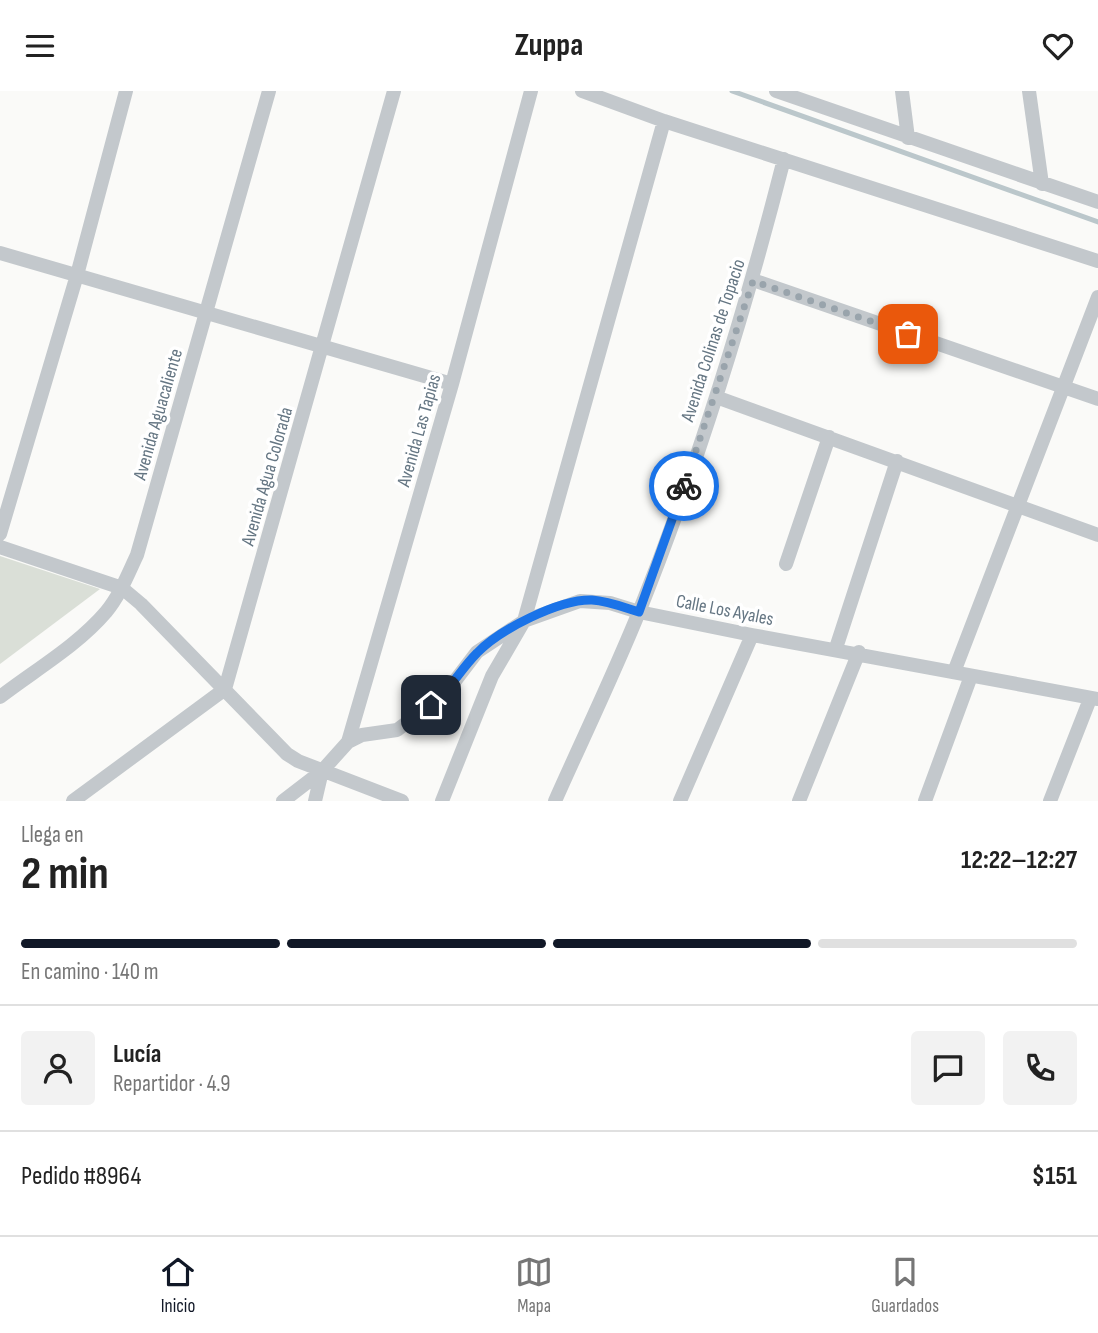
<!DOCTYPE html>
<html lang="es">
<meta charset="utf-8">
<style>
body{margin:0;font-family:"Sofia Sans Condensed",sans-serif;background:#f2f2f2;color:#222;height:100vh;display:flex;flex-direction:column;font-size:26px;white-space:nowrap}
*{box-sizing:border-box;margin:0}
p{font-size:23px;color:#767676}
.icon{flex:none;width:38px;height:38px;fill:none;stroke:currentColor;stroke-width:2;stroke-linecap:round;stroke-linejoin:round}
.map{position:relative;height:710px;overflow:hidden}
.side{display:flex;flex-direction:column;background:#fff;flex:1}
.side>*{flex:none}
.pin{position:absolute;display:grid;place-items:center;width:60px;height:60px;color:#fff;margin:-30px;border-radius:14px;box-shadow:0 4px 10px #0006}
.courier{position:absolute;display:grid;place-items:center;width:70px;height:70px;margin:-35px;border:5px solid #1a73e8;border-radius:50%;background:#fff;color:#222;box-shadow:0 2px 9px #0007}
.overview em{font-style:normal;font-weight:700}
.overview div{display:flex;flex-direction:column-reverse}
.overview{display:flex;align-items:center;justify-content:space-between;height:119px;padding:0 21px}
h1{font-size:46px;font-weight:700;line-height:52px}
.bar{display:grid;grid-template-columns:repeat(4,1fr);gap:10px 7px;align-content:center;height:84px;padding:0 21px}
.bar i{height:9px;border-radius:5px;background:#e0e0e0}
.bar .on{background:#111827}
.bar p{grid-column:span 4}
.line{display:flex;align-items:center;gap:18px;padding:0 21px;border-top:2px solid #e0e0e0}
.line div{flex:1}
.round{display:grid;place-items:center;flex:none;width:74px;height:74px;border-radius:7px;background:#f2f2f2}
header{display:flex;justify-content:space-between;align-items:center;height:91px;padding:0 21px;background:#fff;font-size:32px;font-weight:700}
.menu{display:flex;justify-content:space-around;align-items:center;height:98px;border-top:2px solid #e0e0e0;background:#fff;font-size:19px;color:#767676}
.menu a{display:grid;justify-items:center;gap:4px}
.menu .on{color:#111827}
.map>svg:first-child{display:block}
</style>
<header><svg class="icon" aria-label="menu" viewBox="0 0 24 24"><path d="M4 6h16M4 12h16M4 18h16"/></svg>Zuppa<svg class="icon" aria-label="heart" viewBox="0 0 24 24"><path d="M12 20l-8-8c-3-5 5-10 8-4 3-6 11-1 8 4z"/></svg></header>
<div class="map">
<svg width="1098" height="710" viewBox="0 0 1098 710">
<rect width="100%" height="100%" fill="#fafaf8"/>
<path fill="#dadfd7" d="M0,465L100,498L0,573Z"/>
<g fill="none" stroke-linecap="round" stroke-linejoin="round">
<path stroke="#bbc7cb" stroke-width="5" d="M732,0L1098,131"/>
<path stroke="#c3c8cc" stroke-width="14" d="M582,0L664,30L1098,170
M776,0L1098,111
M902,0L908,47
M1029,0L1042,93
M0,162L452,293
M753,189L1098,308
M716,306L1098,444
M0,443L77,184L126,0
M0,456L122,497L141,513L287,663L298,670L402,710
M786,473L829,346
M836,557L897,370
M954,581L1098,206
M0,606C35,579 77,555 106,521C120,504 128,483 137,464L269,0
M348,651L362,644L397,639L445,603L477,561L524,530L580,510L610,512L639,521L752,544L1098,608
M73,710L225,598L394,0
M283,710L322,680L348,651L452,293L531,0
M315,710L322,680
M442,710L492,585L524,530L664,30
M555,710C583,647 613,585 639,521C698,374 745,221 784,68
M680,710L752,544
M799,710L859,561
M925,710L971,585
M1050,710L1090,608"/>
</g>
<g fill="none" stroke-linecap="round" stroke-linejoin="round">
<path stroke="#99a4ac" stroke-width="7" stroke-dasharray="0 12.6" d="M684,395L753,190L908,243"/>
<path stroke="#1a73e8" stroke-width="9" d="M431,614C450,599 460,579 477,562C499,539 559,508 592,509C608,510 623,516 639,521L684,395"/>
</g>
<g text-anchor="middle" stroke-width="7" stroke-linejoin="round" paint-order="stroke">
<g font-size="19" fill="#657683" stroke="#fff">
<text transform="translate(712 249) rotate(-72)" y="7">Avenida Colinas de Topacio</text>
<text transform="translate(157 323) rotate(-74)" y="7">Avenida Aguacaliente</text>
<text transform="translate(418 339) rotate(-74)" y="7">Avenida Las Tapias</text>
<text transform="translate(266 385) rotate(-74)" y="7">Avenida Agua Colorada</text>
<text transform="translate(725 518) rotate(11)" y="7">Calle Los Ayales</text>
</g>
</g>
</svg>
<div class="pin" style="left:908px;top:243px;background:#ea580c"><svg class="icon" aria-label="bag" viewBox="0 0 24 24"><path d="M5 8h14l-1 12H6zM9 8a3 3 0 0 1 6 0"/></svg></div>
<div class="pin" style="left:431px;top:614px;background:#1f2937"><svg class="icon" aria-label="home" viewBox="0 0 24 24"><path d="M3 11l9-7 9 7M6 9v11h12V9"/></svg></div>
<div class="courier" style="left:684px;top:395px"><svg class="icon" aria-label="bike" viewBox="0 0 24 24"><circle cx="6" cy="16" r="4"/><circle cx="18" cy="16" r="4"/><path d="M6 16l4-8h5l3 8M10 8l3 8H6M13 5h3"/></svg></div>
</div>
<section class="side">
<div class="overview"><div><h1>2 min</h1><p>Llega en</p></div><em>12:22–12:27</em></div>
<div class="bar"><i class="on"></i><i class="on"></i><i class="on"></i><i></i><p>En camino · 140 m</p></div>
<div class="line" style="height:126px"><a class="round"><svg class="icon" aria-label="person" viewBox="0 0 24 24"><circle cx="12" cy="8" r="4"/><path d="M4 21q1-7 8-7t8 7"/></svg></a><div><b>Lucía</b><p>Repartidor · 4.9</p></div><a class="round"><svg class="icon" aria-label="chat" viewBox="0 0 24 24"><path d="M4 5h16v11H9l-5 4z"/></svg></a><a class="round"><svg class="icon" aria-label="phone" viewBox="0 0 24 24"><path d="M5 4h4l2 5-3 2q2 4 5 5l2-3 5 2v4C11 20 4 13 5 4z"/></svg></a></div>
<div class="line" style="height:91px"><div>Pedido #8964</div><b>$151</b></div>
</section>
<nav class="menu">
<a class="on"><svg class="icon" aria-label="home" viewBox="0 0 24 24"><path d="M3 11l9-7 9 7M6 9v11h12V9"/></svg>Inicio</a>
<a><svg class="icon" aria-label="map" viewBox="0 0 24 24"><path d="M3 6l6-2 6 2 6-2v14l-6 2-6-2-6 2zM9 4v14M15 6v14"/></svg>Mapa</a>
<a><svg class="icon" aria-label="saved" viewBox="0 0 24 24"><path d="M7 4h10v16l-5-4-5 4z"/></svg>Guardados</a>
</nav>
